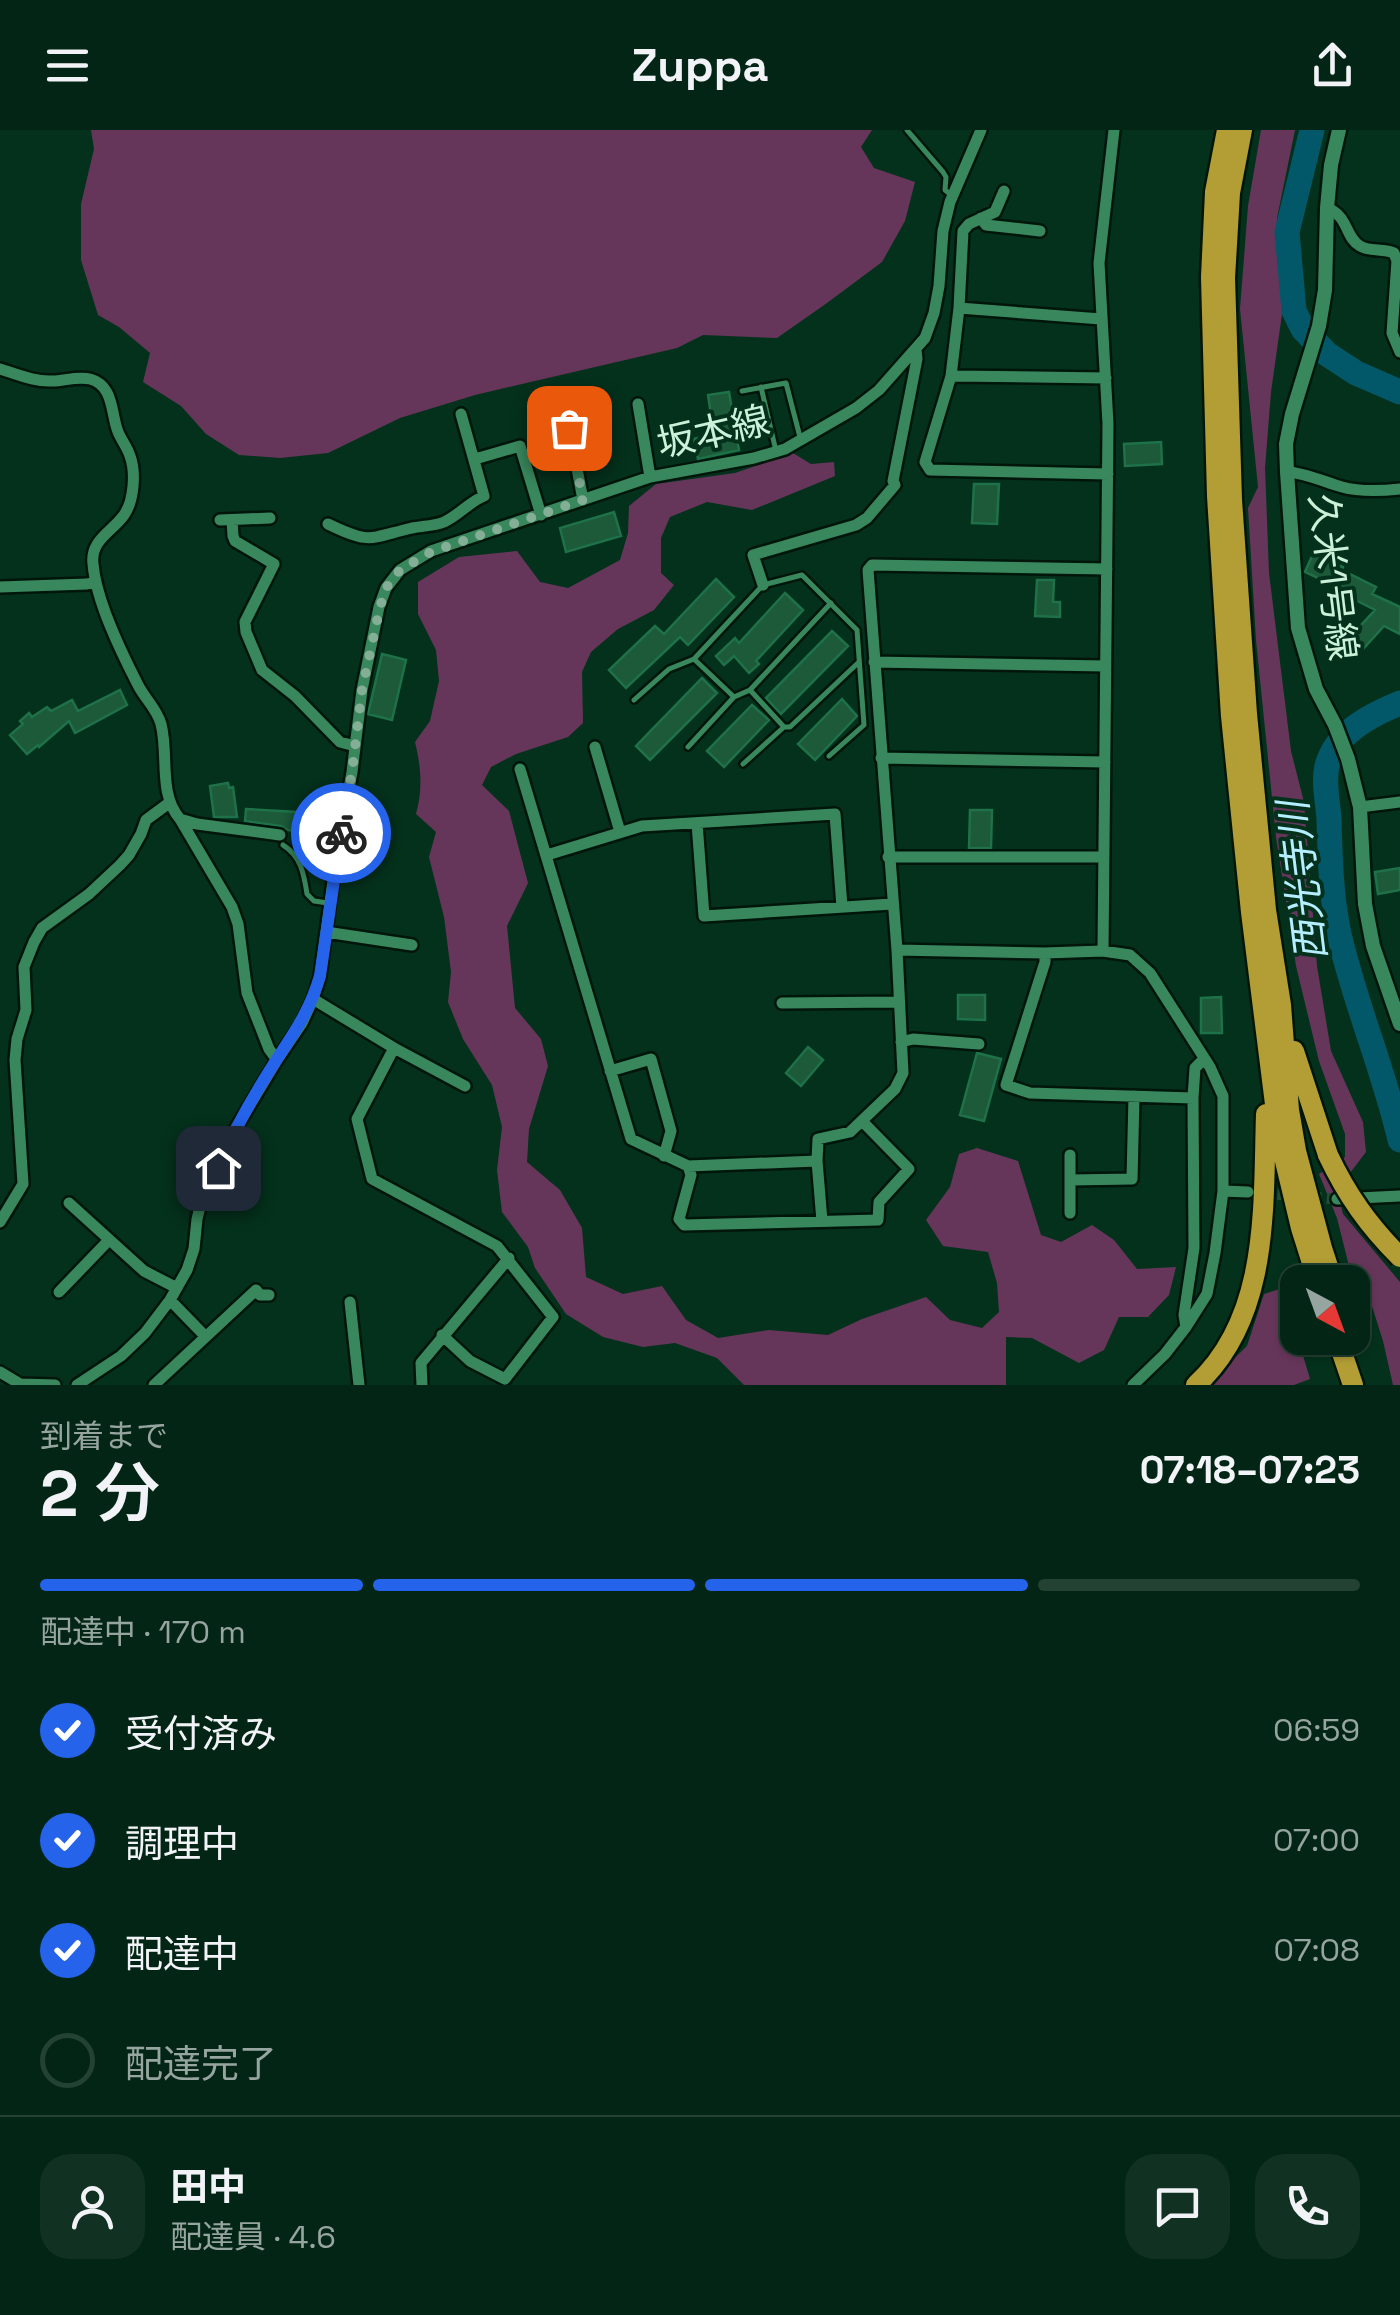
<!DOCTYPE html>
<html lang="ja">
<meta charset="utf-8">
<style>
body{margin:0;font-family:"Space Grotesk","Noto Sans JP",sans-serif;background:#113122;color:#f1f3f6;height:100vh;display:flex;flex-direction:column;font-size:38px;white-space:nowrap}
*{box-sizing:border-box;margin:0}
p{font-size:32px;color:#97a5a0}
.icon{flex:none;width:55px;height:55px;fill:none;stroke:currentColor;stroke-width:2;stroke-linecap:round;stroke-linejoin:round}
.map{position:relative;height:1255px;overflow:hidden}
.sheet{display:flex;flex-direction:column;background:#032515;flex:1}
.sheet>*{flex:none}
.needle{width:65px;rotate:139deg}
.controls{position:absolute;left:1280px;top:1135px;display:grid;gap:20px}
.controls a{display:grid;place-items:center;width:90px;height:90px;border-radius:20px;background:#032515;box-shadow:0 2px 8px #0004,0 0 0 2px #244234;font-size:50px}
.pin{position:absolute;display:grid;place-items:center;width:85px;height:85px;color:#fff;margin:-42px;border-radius:20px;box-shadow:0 5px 15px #0006}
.courier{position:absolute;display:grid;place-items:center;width:100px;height:100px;margin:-50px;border:8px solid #2563eb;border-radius:50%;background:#fff;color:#222;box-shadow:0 2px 12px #0007}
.overview em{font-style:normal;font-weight:600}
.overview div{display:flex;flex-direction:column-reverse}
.overview{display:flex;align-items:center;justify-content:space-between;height:170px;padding:0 40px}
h1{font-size:65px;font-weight:600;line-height:75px}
.bar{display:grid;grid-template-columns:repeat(4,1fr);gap:15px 10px;align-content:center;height:120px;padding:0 40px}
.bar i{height:12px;border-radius:8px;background:#244234}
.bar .selected{background:#2563eb}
.bar p{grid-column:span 4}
.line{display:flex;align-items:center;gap:25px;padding:0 40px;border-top:2px solid #244234}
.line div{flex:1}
.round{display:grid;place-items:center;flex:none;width:105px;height:105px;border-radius:30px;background:#113122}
ol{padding:0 40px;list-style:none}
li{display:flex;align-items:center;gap:30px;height:110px}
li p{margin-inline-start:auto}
li .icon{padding:10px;border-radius:50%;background:#2563eb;color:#fff;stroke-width:4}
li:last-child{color:#97a5a0}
li i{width:55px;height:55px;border:5px solid #244234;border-radius:50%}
header{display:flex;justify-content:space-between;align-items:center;height:130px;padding:0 40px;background:#032515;font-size:45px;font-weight:600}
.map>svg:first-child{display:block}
</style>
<header><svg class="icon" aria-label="menu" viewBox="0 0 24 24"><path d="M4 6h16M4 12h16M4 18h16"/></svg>Zuppa<svg class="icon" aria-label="share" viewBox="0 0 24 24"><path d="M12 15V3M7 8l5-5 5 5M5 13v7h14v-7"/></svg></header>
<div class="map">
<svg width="1400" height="1255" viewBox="0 0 1400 1255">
<rect width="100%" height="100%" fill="#04311c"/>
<path fill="#66365a" d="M91,0H872L861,17L874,38L915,52L905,91L882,132L827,173L777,208L703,205L677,218L475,265L400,288L328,323L280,328L239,325L206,304L181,276L143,252L150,223L119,197L98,185L81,130V74L94,19Z
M1261,0H1295L1277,88L1282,184L1271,262L1265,338L1269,443L1291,621L1304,672L1317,836L1331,921L1363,992L1366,1022L1337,1060L1343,1084L1400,1152V1255H1393L1383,1211L1371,1173L1350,1140L1337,1088L1319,1044L1345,1027V1004L1319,931L1296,836L1276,707L1256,510L1248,378L1258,357L1240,179L1248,76Z
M793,323L811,334L834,332L835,346L752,380L707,372L670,387L661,408V443L674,455L654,480L618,499L591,522L582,542L583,593L568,607L516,624L491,637L482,655L509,681L528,753L507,796L515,878L541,909L548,936L529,999L527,1032L560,1060L582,1098L586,1147L623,1164L662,1156L686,1190L718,1208L769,1200L828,1205L862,1189L926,1167L950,1190L982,1198L999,1182L997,1153L988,1122L943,1116L926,1090L950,1057L959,1024L977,1018L1018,1031L1041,1105L1061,1112L1092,1095L1114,1110L1137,1139L1176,1137L1169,1165L1148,1187H1119L1104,1220L1079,1233L1032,1208L1006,1207V1255H744L717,1228L675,1213L643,1217L603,1207L566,1184L535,1138L528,1117L502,1082L497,1040L502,997L492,955L463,909L448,872L451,842L444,787L429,727L436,702L416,684C423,659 421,637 415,612L430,591L439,551L436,520L418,484V452L459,427L517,421L540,452L568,458L620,430L628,403L629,376L656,354L735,343Z
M1283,1158L1310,1249L1294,1255H1207L1247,1216L1264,1164Z"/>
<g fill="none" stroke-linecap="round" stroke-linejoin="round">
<path stroke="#025869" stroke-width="25" d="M1312,0L1287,102L1294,181L1303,199L1327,224L1356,243L1400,262
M1400,573C1371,585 1336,602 1327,636C1323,651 1328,673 1329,689C1330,726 1331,767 1339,804C1355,874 1384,940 1400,1010"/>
</g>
<path fill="#1c5a3a" stroke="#1e7148" stroke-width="2.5" d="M729,262L739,320L698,329L694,309L714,304L708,265Z
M1161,312L1162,334L1125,336L1124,314Z
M974,354H999L997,394L972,393Z
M614,382L621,406L566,422L560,398Z
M1313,424L1343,437L1342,440L1376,457L1372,464L1400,477V504L1384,496L1364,518L1351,506L1375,480L1336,460L1337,457L1305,442Z
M716,449L734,467L688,515L680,507L626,558L609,540L655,496L664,504Z
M1037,450H1054L1053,472H1060V487L1035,486Z
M785,463L803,480L756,531L759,534L749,543L734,526L724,535L716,526L735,508L739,513Z
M832,501L848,516L781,584L766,568Z
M382,524L406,530L392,590L368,584Z
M702,548L717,563L650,630L636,616Z
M120,560L127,575L75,603L69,591L39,617L38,615L27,624L10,605L23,594L20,591L29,583L32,587L47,577L51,581L72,570L78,581Z
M842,569L857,586L815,630L798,614Z
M752,575L769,590L724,637L707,621Z
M228,653L229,658L233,657L237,687H214L210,656Z
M246,679L297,682L296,701L288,700L281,696L245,691Z
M970,680H992L991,718H969Z
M1400,738V760L1378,764L1375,742Z
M958,865H985V890L958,889Z
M1221,867L1222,903H1201V868Z
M808,917L823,930L801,956L786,943Z
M977,923L1001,929L984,991L960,985Z"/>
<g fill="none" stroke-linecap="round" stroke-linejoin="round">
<path stroke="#224e38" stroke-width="11" stroke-dasharray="11 5.5" stroke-linecap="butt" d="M1261,1063L1337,1069"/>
<g stroke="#00160a" stroke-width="10">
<path id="service" d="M907,0L943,42L946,47L945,60L950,64
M761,257L776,321
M742,261L786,253L800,307
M694,529L734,567
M750,560L784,597
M634,570L669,539L694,529L763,455L802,445L857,500L864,595L829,626
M688,617L734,567L750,560L831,473
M743,634L784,597H790L859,532
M283,715C301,726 304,744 307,764L314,771L328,773"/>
</g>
<g stroke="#00160a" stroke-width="16">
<path id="minor" d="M1004,61L995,82L969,94L963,101L959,178L951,246L925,332L930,340L1108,344
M1327,78C1349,86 1345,108 1360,116C1369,122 1384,118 1394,123L1397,131L1392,203L1400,222
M981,88L986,95L1040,101
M959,178L1101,189
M0,239C17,244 34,252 52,251C64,251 77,246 90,249C113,255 111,281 117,299C120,309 127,316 130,326C136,342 134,371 124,385C112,402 90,410 93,434C96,471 121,522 138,555C145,569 157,579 161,594C169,625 158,664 180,689L197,694L280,705
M951,246L1106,248
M638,274L650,347
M569,297L583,370
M475,329L520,316L541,385
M1287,342C1306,343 1324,352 1342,357C1360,362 1382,361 1400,359
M220,390L270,388
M232,390L233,406L235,411L274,434L245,492L246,502L262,540L295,566L340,612L355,616
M328,394C371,415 369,408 412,398C422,396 434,396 444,392C458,386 469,372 484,366L461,284
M763,455L753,425L856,395L867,388L895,355L893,351L917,229L916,220
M0,457L87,454L96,452
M874,532L1105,536
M595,617L620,702
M881,628L1105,632
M520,639L631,1009L688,1036L817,1031
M1360,677L1400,672
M180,689L232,777L238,794L247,863L269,919L277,930
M697,693L704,786L892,774
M547,725L642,696L835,684L842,777
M888,727H1103
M326,802L412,815
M897,820L1045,823L1103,821L1130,825L1150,843L1210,937L1223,966V1061L1215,1123L1207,1164L1186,1197L1165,1224L1133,1255
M1103,821L1108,294L1099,133L1114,0
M1045,823V832L1006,955L1030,963L1193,968
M313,869L394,918L465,956
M782,873L898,872
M901,912L913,909L979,914
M394,918L357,989L372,1049L497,1116L553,1187L505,1249L470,1231L442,1205
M610,941L651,929L671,1001L664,1026
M1070,1025V1083
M688,1036L691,1045L679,1089L684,1095L878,1090L879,1072L909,1039L863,992
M1071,1050L1132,1049L1134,966
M1223,1061L1248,1062
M1337,1069L1400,1066
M69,1073L144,1141L177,1158
M822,1091L817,1031L818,1009L850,1002L895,959L903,943L897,820L868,440L872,435L1107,439
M0,1092L23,1054L15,930L17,909L26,880L24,837L34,812L42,798L89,764L120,735L129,725L141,704L146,690L169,673
M59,1162L109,1110
M170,1170L205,1206
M350,1172L359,1255
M1186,1197L1184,1185L1194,1118L1193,968L1195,938L1204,929
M0,1242L20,1254L55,1255
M77,1255L121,1226L145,1203L170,1170L187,1140L194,1119L197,1089L202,1069L218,1038L233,1003L277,930L302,893L313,869L320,846L336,729L352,642L362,560L379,477L386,458L400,440L431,421L650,347L754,328L785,319L856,278L879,260L925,208L934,183L939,156L943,101L950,72L981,0
M154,1255L256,1160L260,1165H269
M422,1255L421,1233L509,1128"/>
</g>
<g stroke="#00160a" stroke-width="19">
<path id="tertiary" d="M1339,0L1331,35L1327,78L1325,160L1319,196L1292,284L1286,314L1287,342L1298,498L1316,559L1335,595L1348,629L1360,677L1365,774L1373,816L1400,894"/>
</g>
<g stroke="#00160a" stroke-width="25">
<path id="motorway" d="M1227,0L1215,62L1211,147L1217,366L1231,586L1251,782L1279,1006L1301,1098L1318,1152
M1242,0L1230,63L1225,148L1232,370L1247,584L1266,780L1281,875L1289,980L1296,1021L1322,1118L1333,1152
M1294,921L1328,1025
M1337,1208L1353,1255
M1196,1255C1270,1187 1263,1077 1266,984"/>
</g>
<use href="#service" stroke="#39885d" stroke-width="5"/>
<use href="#minor" stroke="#39885d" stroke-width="11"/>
<use href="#tertiary" stroke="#39885d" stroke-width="14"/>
<use href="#motorway" stroke="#b39d35" stroke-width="20"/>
<g stroke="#00160a" stroke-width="25" stroke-linecap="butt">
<path id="motorway-bridge" d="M1328,1025C1347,1065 1368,1095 1400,1127"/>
</g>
<use href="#motorway-bridge" stroke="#b39d35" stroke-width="20"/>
</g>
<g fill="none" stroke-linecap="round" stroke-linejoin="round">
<path stroke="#85ae97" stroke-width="10" stroke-dasharray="0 18" d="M341,703L352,642L362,560L380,477L386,458L400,440L431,422L583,370L569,298"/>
<path stroke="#2563eb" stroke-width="12" d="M218,1038C234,999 255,963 277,929C296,900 310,880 320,846L341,703"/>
</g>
<g text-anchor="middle" stroke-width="8" stroke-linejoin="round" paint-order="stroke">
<g font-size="38" fill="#cbf1d9" stroke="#04311c">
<text transform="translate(713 302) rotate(-13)" y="13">坂本線</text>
<text transform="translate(1333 447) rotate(83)" y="13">久米1号線</text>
</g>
<g font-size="40" font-style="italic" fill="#b5efff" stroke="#04311c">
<text transform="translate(1302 751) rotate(-97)" y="14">西光寺川</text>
</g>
</g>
</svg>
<div class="controls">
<a><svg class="needle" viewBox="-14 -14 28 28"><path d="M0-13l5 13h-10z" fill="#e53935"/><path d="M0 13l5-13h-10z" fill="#97a5a0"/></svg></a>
</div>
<div class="pin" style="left:569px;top:298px;background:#ea580c"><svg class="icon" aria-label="bag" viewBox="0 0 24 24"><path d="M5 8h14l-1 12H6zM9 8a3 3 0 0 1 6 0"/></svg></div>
<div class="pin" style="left:218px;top:1038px;background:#1f2937"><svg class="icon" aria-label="home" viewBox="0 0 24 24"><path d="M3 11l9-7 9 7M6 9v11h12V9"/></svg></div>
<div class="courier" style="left:341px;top:703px"><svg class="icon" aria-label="bike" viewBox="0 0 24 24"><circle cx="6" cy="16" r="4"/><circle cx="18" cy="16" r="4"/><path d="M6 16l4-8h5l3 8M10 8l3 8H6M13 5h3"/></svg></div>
</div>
<section class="sheet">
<div class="overview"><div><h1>2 分</h1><p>到着まで</p></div><em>07:18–07:23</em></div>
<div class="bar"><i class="selected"></i><i class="selected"></i><i class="selected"></i><i></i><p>配達中 · 170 m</p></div>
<ol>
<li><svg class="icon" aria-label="check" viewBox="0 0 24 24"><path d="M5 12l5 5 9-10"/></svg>受付済み<p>06:59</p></li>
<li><svg class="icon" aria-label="check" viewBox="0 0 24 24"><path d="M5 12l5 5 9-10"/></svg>調理中<p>07:00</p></li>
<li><svg class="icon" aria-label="check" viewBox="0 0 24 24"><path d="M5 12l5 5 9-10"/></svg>配達中<p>07:08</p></li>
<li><i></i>配達完了</li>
</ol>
<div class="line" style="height:180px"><a class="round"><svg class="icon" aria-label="person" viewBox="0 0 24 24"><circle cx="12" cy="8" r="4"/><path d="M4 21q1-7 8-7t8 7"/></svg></a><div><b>田中</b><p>配達員 · 4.6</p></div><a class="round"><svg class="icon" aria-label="chat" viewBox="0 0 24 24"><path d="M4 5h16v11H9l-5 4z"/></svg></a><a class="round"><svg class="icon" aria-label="phone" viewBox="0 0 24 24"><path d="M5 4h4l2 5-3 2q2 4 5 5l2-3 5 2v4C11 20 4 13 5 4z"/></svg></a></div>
</section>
